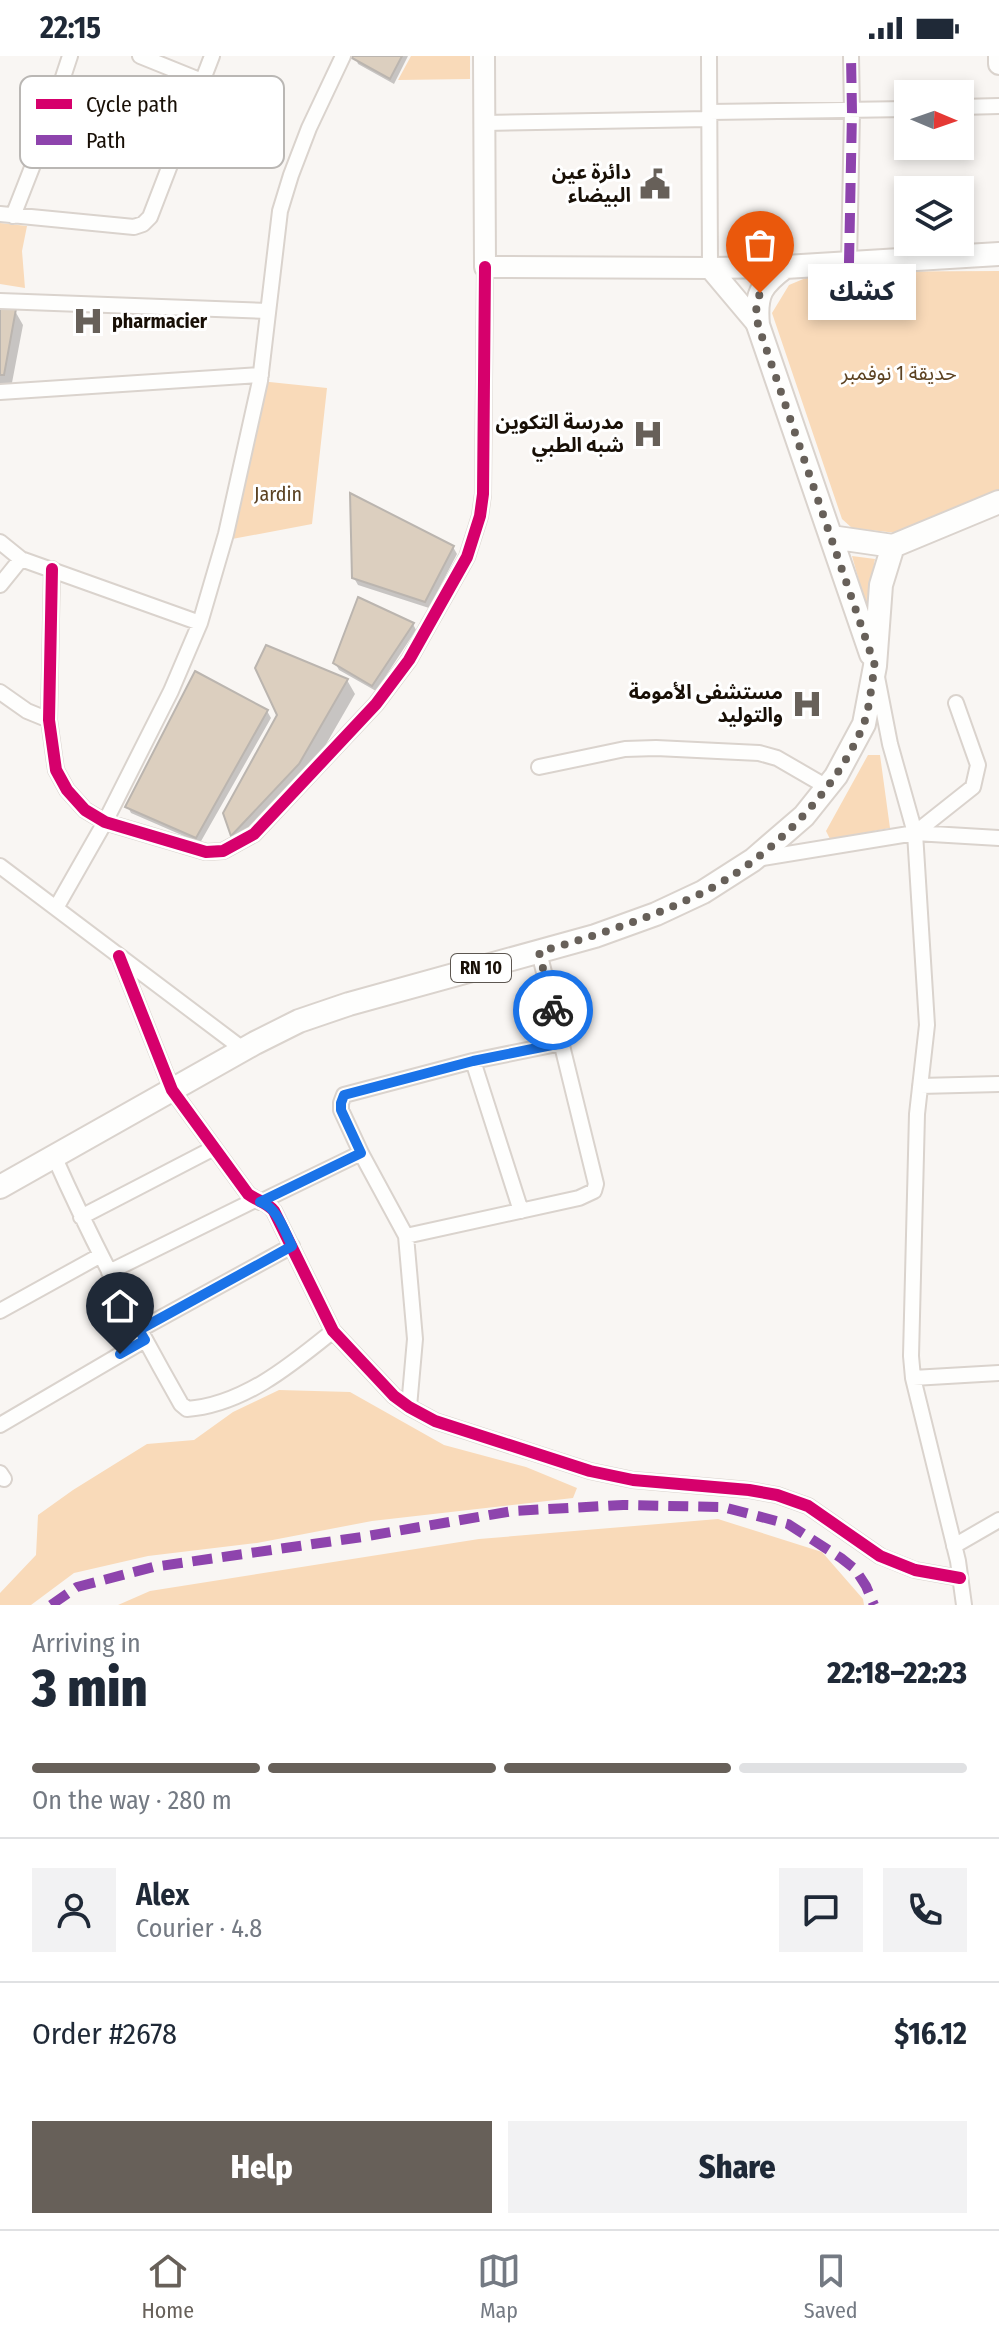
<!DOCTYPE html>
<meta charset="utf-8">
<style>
body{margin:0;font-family:"Fira Sans Condensed","Noto Sans Arabic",sans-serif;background:#f2f2f3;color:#1f2937;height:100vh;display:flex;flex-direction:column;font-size:30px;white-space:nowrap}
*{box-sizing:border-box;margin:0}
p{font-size:26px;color:#747a83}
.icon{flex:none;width:44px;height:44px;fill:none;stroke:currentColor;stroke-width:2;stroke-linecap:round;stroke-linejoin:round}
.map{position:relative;height:1549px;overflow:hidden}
.side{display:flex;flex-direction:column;background:#fff;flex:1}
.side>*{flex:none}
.needle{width:52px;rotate:92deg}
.fabs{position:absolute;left:894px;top:24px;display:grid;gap:16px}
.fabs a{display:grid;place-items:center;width:80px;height:80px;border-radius:0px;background:#fff;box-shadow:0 4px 12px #0003;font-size:40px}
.pin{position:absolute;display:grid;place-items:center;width:68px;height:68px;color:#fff;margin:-82px -34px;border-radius:50% 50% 50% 0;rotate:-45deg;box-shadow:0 0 8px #0007}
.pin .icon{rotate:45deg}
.courier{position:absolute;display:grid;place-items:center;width:80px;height:80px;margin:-40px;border:6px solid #1a73e8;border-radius:50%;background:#fff;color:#222;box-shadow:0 2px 10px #0007}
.bubble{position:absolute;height:56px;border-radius:0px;background:#fff;box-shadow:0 4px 12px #0003;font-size:26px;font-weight:800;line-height:56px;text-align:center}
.head em{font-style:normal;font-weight:800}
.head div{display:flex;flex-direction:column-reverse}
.head{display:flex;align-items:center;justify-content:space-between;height:136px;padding:0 32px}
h1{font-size:52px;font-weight:800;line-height:60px}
.bar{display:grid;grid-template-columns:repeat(4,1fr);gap:12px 8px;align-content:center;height:96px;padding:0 32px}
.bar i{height:10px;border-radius:6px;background:#e0e1e3}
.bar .selected{background:#676059}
.bar p{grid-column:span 4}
.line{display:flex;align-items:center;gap:20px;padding:0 32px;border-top:2px solid #e0e1e3}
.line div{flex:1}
.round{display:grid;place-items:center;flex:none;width:84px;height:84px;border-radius:0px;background:#f2f2f3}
.primary-button{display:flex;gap:16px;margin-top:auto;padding:16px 32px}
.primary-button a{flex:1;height:92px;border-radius:0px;background:#676059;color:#fff;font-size:32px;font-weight:800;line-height:92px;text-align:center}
.primary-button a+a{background:#f2f2f3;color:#1f2937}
.status{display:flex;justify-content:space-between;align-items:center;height:56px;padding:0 40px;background:#fff;direction:ltr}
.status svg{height:22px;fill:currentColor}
.menu{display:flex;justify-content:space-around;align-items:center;height:112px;border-top:2px solid #e0e1e3;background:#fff;font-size:22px;color:#747a83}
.menu a{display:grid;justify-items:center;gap:4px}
.menu .selected{color:#676059}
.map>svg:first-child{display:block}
</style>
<div class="status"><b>22:15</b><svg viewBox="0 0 49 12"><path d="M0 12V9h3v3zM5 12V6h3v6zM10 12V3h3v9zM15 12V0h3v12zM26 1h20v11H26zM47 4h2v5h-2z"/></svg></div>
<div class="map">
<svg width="999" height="1549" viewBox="0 0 999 1549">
<rect width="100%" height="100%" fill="#f9f6f3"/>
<path fill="#f9dab9" d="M411,0H470V23L398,24Z
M0,167L27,170L22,195L25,232L0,228Z
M999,215V434L897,477L852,472L842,463L772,257L789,229L820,216Z
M260,325L327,332L312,468L232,483L255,380Z
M852,500L875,503L866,550Z
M868,699H880L890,772L830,783L826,775Z
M279,1334L350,1336L444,1389L526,1411L577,1432L573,1442L372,1465L257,1487L148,1500L74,1517L31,1549H0V1537L36,1499L38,1459L73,1434L147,1388L194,1384L233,1356Z
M718,1463L822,1496L863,1543L864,1549H118L150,1535L479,1483Z"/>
<path fill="#0003" d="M355,0H408L394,28L358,8Z
M0,254L15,255L23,269L11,332L0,333Z
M453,491L457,498L429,552L358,529L354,522Z
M413,568L416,574L376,635L339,614L335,607Z
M347,624L355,638L306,723L240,792L232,779L225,758Z
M267,655L271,662L200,787L131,757L128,751Z"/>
<path fill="#dccfbf" stroke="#bbb5af" stroke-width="2" d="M353,0H402L390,23L352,2Z
M0,252L16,253L4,319H0Z
M350,437L454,490L425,546L352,522Z
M358,541L414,567L372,630L333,607Z
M266,589L348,623L299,708L231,780L223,757L277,659L255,612Z
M195,615L268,654L196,782L125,751Z"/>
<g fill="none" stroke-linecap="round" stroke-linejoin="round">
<g stroke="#dad3cd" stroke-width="18">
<path id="street" d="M140,0L202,25
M709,0L710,212
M960,51L999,50
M709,56L908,53
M485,67L709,63
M0,158L134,171L143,168L150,161L212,0
M13,160L40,91L70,0
M849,207L852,56L851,0
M0,245L268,255
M0,336L261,319
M0,486L21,503
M52,513L49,664L56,714L67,734L85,754L105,766L206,796L223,795L254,778L376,648L409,604L467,501L480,460L483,438L485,211
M0,529L21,503L200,567
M877,621L890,688L915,777L927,969L917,1058L911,1300L913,1322L958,1505L964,1549
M0,636L27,655L49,664
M539,711L625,693L656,692L759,697L777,702L827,731
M915,777L973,731L978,709L956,647
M757,803L915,777L999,782
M0,810L244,994
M56,852L105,766L171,635L200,567L226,478L260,325L280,155L291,119L309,72L343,0
M119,900L172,1034L248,1138C257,1145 267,1146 274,1155L333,1275L394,1340L409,1351L435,1365L590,1415L633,1424L749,1434L777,1439L808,1450L880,1500L915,1514L960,1522
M473,1005L521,1155
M920,1030L999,1028
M361,1097L406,1180
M54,1100C92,1186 135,1267 181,1348L187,1353C243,1349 291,1309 333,1275
M260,1146L361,1097L341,1054V1047L344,1039L473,1005L562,987
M81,1161L214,1092
M109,1216L255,1144
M0,1255L101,1199
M139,1274L292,1190
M913,1322L999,1317
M409,1351L415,1283L406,1180L579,1142L594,1135L596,1128L539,896
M0,1369L145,1284
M0,1417L4,1423
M954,1490L999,1464"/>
</g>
<g stroke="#dad3cd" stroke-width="24">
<path id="secondary" d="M484,0L485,211L710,212
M999,0V8
M758,269L710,212L785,211"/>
</g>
<g stroke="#dad3cd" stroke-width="26">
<path id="primary" d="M831,481L893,490
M871,598L758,269C755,238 761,229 785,211L999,198
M0,1131L255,987L299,965L349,948L595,880L656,858L703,836L753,804L804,760L836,720L864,668L875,610L881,529L893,490L999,446"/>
</g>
<use href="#street" stroke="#fefefd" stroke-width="14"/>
<use href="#secondary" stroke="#fefefd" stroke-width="20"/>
<use href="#primary" stroke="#fefefd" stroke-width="22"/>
<path stroke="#8e44ad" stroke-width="10" stroke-dasharray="20 10" stroke-linecap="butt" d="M849,207L852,56L851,0
M51,1549L77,1531L153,1511L362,1481L513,1455L623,1449L723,1451L788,1468L841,1502L855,1513L866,1530L874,1549"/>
<g stroke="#fff" stroke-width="17">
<path id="cycleway" d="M52,513L49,664L56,714L67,734L85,754L105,766L206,796L223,795L254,778L376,648L409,604L467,501L480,460L483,438L485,211
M119,900L172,1034L248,1138C257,1145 267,1146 274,1155L333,1275L394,1340L409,1351L435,1365L590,1415L633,1424L749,1434L777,1439L808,1450L880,1500L915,1514L960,1522"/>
</g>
<use href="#cycleway" stroke="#d6006c" stroke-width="12"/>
</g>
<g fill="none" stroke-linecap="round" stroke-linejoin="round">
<path stroke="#676059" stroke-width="8" stroke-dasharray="0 14.4" d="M553,954L539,896C594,880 648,863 700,838C767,805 834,739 863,670C870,652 871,629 875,610L758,269L756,250L760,237"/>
<path stroke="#1a73e8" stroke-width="10" d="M120,1298L145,1284L139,1274L292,1190C284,1174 277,1151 260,1146L361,1097L341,1054V1047L344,1039L473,1005L562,987L553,954"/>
</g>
<defs>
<g id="civic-bare" transform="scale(2.4)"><path d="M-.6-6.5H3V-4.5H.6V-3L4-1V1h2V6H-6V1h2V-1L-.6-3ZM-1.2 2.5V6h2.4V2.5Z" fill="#676059" stroke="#fff" stroke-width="2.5" paint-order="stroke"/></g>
<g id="hospital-bare" transform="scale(2.4)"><path d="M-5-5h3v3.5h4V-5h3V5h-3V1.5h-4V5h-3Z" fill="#676059" stroke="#fff" stroke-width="2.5" paint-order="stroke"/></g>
</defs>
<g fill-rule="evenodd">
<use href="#civic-bare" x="655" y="128"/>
<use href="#hospital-bare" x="88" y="265"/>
<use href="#hospital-bare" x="648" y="378"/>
<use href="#hospital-bare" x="807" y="648"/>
</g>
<g text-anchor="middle" stroke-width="6" stroke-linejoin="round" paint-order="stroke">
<rect fill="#fff" stroke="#5d5751" stroke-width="2" x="451" y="898" width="60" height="28" rx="6"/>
<g font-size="18" font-weight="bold" fill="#180f06">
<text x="481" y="918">RN 10</text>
</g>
<g font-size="20" font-weight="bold" fill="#180f06" stroke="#fff" text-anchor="end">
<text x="631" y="123">دائرة عين<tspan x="631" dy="23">البيضاء</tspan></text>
<text x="112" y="272" text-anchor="start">pharmacier</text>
<text x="624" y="373">مدرسة التكوين<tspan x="624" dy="23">شبه الطبي</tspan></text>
<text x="783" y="643">مستشفى الأمومة<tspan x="783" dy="23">والتوليد</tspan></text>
</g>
<g font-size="20" fill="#5c4222" stroke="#fff">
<text x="899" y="324">حديقة 1 نوفمبر</text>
<text x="278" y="445">Jardin</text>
</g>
</g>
<rect x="20" y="20" width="264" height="92" rx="12" fill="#fff" stroke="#bab7b4" stroke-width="2"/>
<rect x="36" y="43" width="36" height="10" fill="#d6006c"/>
<rect x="36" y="79" width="36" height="10" fill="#8e44ad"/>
<g font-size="22" fill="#180f06">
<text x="86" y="56">Cycle path</text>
<text x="86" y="92">Path</text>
</g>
</svg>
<div class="fabs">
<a><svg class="needle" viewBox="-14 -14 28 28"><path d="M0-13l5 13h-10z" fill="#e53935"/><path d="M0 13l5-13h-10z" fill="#747a83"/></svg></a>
<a><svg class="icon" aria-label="layers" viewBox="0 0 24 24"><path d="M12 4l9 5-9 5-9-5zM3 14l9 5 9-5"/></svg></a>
</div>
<div class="pin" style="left:760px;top:237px;background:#ea580c"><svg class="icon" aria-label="bag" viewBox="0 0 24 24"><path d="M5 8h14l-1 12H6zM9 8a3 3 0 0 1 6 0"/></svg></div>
<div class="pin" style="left:120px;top:1298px;background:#1f2937"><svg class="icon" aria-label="home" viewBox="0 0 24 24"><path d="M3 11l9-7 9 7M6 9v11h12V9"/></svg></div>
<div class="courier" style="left:553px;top:954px"><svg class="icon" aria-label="bike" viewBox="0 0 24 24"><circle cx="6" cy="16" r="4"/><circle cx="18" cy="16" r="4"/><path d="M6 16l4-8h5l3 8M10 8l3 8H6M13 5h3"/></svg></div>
<div class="bubble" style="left:808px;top:208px;width:108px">كشك</div>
</div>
<section class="side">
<div class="head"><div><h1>3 min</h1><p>Arriving in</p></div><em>22:18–22:23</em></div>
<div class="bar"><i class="selected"></i><i class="selected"></i><i class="selected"></i><i></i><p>On the way · 280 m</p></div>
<div class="line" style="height:144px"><a class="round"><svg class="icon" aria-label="person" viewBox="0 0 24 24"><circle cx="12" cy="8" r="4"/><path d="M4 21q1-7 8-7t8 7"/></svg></a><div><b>Alex</b><p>Courier · 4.8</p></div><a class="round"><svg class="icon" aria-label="chat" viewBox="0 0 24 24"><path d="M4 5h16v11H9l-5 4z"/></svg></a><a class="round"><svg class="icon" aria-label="phone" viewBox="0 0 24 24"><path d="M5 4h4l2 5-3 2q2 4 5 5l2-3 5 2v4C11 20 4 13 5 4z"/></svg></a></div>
<div class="line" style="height:104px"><div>Order #2678</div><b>$16.12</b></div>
<div class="primary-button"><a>Help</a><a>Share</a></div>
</section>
<nav class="menu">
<a class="selected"><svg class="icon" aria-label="home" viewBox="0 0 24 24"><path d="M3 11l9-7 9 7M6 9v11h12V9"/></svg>Home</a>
<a><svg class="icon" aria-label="map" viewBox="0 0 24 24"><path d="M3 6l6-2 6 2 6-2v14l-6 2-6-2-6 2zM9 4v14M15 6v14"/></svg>Map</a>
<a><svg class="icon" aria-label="saved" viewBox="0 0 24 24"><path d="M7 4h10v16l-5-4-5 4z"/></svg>Saved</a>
</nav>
